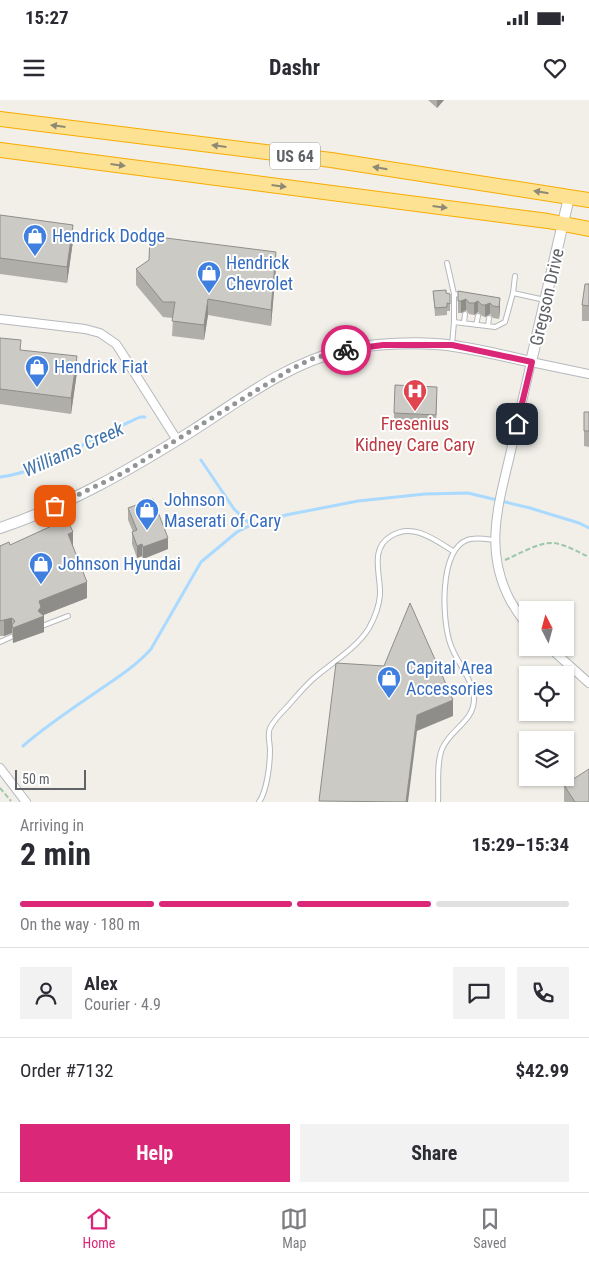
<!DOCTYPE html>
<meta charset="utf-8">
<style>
body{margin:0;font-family:"Roboto Condensed",sans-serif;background:#f2f2f3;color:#2b2b33;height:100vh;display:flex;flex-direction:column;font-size:19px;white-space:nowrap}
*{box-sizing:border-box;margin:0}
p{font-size:16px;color:#7c7c81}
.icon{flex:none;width:28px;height:28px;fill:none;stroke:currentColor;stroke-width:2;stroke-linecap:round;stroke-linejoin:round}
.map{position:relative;height:702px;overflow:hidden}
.details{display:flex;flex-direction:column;background:#fff;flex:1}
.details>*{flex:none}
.needle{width:32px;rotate:354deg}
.buttons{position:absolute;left:519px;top:501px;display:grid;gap:10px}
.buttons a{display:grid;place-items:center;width:55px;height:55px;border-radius:0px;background:#fff;box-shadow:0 1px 4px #0004;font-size:25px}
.scale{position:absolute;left:15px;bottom:12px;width:71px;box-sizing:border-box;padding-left:5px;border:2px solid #5f6368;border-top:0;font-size:14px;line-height:18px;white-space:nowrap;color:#5f6368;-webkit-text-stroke:4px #fff;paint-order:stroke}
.pin{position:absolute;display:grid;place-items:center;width:42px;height:42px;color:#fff;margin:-21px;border-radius:10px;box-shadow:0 2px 8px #0006}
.courier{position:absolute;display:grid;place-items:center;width:50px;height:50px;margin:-25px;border:4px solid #db2777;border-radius:50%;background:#fff;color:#222;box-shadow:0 1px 6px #0007}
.head em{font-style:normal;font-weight:700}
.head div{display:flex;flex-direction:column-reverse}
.head{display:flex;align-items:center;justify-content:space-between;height:85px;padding:0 20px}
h1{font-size:32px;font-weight:700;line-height:38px}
.bar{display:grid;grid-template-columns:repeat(4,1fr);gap:8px 5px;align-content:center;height:60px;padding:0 20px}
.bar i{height:6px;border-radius:4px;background:#e1e1e2}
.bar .active{background:#db2777}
.bar p{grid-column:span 4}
.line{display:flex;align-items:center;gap:12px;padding:0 20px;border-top:1px solid #e1e1e2}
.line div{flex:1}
.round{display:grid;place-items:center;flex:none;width:52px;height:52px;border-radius:0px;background:#f2f2f3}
.primary-button{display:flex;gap:10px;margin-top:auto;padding:10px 20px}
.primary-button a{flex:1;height:58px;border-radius:0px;background:#db2777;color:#fff;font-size:20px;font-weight:700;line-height:58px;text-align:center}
.primary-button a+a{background:#f2f2f3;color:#2b2b33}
.status{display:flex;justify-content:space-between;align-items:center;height:35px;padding:0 25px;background:#fff;direction:ltr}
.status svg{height:14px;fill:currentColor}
header{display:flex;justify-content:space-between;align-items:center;height:65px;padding:0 20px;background:#fff;font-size:22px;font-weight:700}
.menu{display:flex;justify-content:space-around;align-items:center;height:70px;border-top:1px solid #e1e1e2;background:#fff;font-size:14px;color:#7c7c81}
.menu a{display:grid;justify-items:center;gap:2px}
.menu .active{color:#db2777}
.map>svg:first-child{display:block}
</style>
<div class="status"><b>15:27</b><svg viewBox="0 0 49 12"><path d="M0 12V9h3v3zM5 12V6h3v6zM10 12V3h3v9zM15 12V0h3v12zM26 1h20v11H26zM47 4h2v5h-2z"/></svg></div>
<header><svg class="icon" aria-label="menu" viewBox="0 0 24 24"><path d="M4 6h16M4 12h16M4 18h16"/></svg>Dashr<svg class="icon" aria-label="heart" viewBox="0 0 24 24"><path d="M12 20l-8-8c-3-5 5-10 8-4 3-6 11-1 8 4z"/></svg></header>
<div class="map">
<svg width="589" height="702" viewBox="0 0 589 702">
<rect width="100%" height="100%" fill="#f1efe8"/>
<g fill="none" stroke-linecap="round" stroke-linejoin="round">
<path stroke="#aadaff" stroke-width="3" d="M201,360L234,409L251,425
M0,377C34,373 64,355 94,339C109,331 125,324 140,317H145
M23,646C46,626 70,610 95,593C115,579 135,567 151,549L201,462L237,432L251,425L286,415L358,401L425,394L468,393L530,408L579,423L589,428"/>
<g stroke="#b5b8bc" stroke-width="6">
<path id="lane" d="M447,163L454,194
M513,193L515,176
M454,222V194L461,195
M464,223L465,214
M476,225L478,216
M488,226L489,218
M452,245L454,222L495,227L505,222L513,193L545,200
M42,526L68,516
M0,542L11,537
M259,702C267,691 270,664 270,650C270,643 267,634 270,628C274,620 281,613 287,607C295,598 303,588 313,579C331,563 356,549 369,528C374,519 379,506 380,495C381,475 369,449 391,436C413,422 435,440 453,451
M438,702C439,686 436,664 442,649C450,629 474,622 474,599C474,581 455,560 450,543C442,519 439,451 467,440C475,437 486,439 494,440"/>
</g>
<g stroke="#b5b8bc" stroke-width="10">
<path id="street" d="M0,219L85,229L100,233L116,244L120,250L177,340
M528,525C520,518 515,509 510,500C484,450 498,406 510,355C517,324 524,293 531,262L589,274
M550,548L589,583
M0,668L26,702"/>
</g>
<g stroke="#b6babf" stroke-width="12">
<path id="secondary" d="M0,428C69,405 131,369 192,331C239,301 286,264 341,251C371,243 422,241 454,246C480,250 506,256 531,262L569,97"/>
</g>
<g stroke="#f9ab00" stroke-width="16">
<path id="highway" d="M0,19L331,60L589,100
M0,50L548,121L589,129"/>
</g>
<path stroke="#9cc7a9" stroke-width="2" stroke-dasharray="5 2.5" stroke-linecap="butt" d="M505,460C517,455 539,442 553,443C565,444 578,452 589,457
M0,688L11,701"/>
<use href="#lane" stroke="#fff" stroke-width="4"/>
<use href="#street" stroke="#fff" stroke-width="8"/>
<use href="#secondary" stroke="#fff" stroke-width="10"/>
<use href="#highway" stroke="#fde293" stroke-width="14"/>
</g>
<path fill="#afaea9" d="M428,0H444L437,8Z
M0,115L73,141L67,183L0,174Z
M276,168L271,226L208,215L204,240L172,236L173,218L163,217L136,185V169Z
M589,184V221H582V205Z
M433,191L450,194V211H447V215L435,216Z
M458,191L500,198V209L499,219L493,218L490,214L485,217L482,216L478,212L474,215L469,214L466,210L461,213H458Z
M0,238L21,250L77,272L71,314L0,304Z
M437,298L436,327L394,325V313Z
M584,312H589V347L584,346Z
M128,408L168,449L143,459L142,456L137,458L132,444V432H133L128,420Z
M10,445L73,446L87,498L43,515L44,532L13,543L12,533L4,536H0V446Z
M564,685L589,702H565L564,701Z"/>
<path fill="#8f8d8a" d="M437,0H444L437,8Z
M73,125V141L67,183V167Z
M276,152V168L271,226V210Z
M500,198V209L499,219V207Z
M208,199V215L204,240V225Z
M466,199V210L461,213V201Z
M478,201V212L474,215V203Z
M490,203V214L485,217V205Z
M77,256V272L71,314V298Z
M73,432V447L68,434Z
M168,438V449L143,459V447Z
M142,444V456L137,458V446Z
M87,482V498L41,516H44V532L13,543V528L39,501Z
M12,518V533L4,536V520Z
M453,600V616L417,631L408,702H406L417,615Z"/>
<path fill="#cccac5" stroke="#8f8d8a" d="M0,115L73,125L67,167L0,158Z
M150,136L276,152L271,210L208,199L204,225L172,221L175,202H163L136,169L149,160Z
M585,184H589V206L582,205Z
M446,190V193L450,194V204L447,203V207L435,208L433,191Z
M458,191L500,198L499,207L493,206L490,203L485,205H482L478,201L474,203H469L466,199L461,201H458Z
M0,238L21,240L20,250L77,256L71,298L0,289Z
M395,285L437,287L436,315L394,313Z
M584,312H589V331H584Z
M153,399L168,438L143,447L142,444L137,446L132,432L137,430L128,408Z
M67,419L73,432L68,434L87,482L39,501L41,507L38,511L44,516L13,528L12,525L15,521L12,518L0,521V446L9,442L10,445Z
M410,503L453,600L417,615L406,702L319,701L336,563L384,566Z
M589,669V702H575L564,685Z"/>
<defs><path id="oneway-solid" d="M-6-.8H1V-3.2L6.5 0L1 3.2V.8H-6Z" transform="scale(1.25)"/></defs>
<g fill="#8e8975">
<use href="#oneway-solid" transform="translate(58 26) rotate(-173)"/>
<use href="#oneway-solid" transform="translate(219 46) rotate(-173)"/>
<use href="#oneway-solid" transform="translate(118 65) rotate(7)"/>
<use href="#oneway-solid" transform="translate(380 68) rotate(-171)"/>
<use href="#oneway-solid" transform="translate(279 86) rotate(7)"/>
<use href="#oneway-solid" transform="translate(541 92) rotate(-171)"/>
<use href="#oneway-solid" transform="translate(440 107) rotate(7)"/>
</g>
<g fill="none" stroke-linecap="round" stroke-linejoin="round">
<path stroke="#929495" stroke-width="5" stroke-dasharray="0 9" d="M55,406L123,373L291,269L314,258L346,250"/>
<path stroke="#db2777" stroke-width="6" d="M346,250L383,245H452L532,262L517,324"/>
</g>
<defs>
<g id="shop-pin" transform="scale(1.25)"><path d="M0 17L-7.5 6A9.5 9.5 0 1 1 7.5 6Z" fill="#3f7fe0" stroke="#fff"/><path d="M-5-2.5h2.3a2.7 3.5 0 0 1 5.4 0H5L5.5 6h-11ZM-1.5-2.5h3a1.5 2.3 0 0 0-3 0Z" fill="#fff"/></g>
<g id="hospital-pin" transform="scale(1.25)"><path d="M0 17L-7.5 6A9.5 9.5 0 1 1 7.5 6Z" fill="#e0444e" stroke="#fff"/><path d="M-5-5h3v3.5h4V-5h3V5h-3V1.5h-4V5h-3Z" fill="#fff"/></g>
</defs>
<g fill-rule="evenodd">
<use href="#shop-pin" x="35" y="136"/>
<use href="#shop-pin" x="209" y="173"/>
<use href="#shop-pin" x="37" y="267"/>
<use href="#hospital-pin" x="415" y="291"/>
<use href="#shop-pin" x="147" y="410"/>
<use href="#shop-pin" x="41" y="464"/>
<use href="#shop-pin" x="389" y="578"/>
</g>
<g text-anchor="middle" stroke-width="4" stroke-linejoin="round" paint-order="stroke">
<rect fill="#fff" stroke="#8f9295" stroke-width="1" x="270" y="42.5" width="50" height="27" rx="4"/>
<g font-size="16" font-weight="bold" fill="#5f6368">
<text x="295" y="62">US 64</text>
</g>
<g font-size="18" fill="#366cbe" stroke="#fff" text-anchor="start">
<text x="52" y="142">Hendrick Dodge</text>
<text x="226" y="169">Hendrick<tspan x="226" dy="21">Chevrolet</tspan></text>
<text x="54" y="273">Hendrick Fiat</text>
<text x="164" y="406">Johnson<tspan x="164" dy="21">Maserati of Cary</tspan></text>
<text x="58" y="470">Johnson Hyundai</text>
<text x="406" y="574">Capital Area<tspan x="406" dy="21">Accessories</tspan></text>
</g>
<g font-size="18" fill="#5f6368" stroke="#fff">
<text transform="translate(547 197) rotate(-77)" y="6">Gregson Drive</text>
</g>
<g font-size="18" fill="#be3a42" stroke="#fff">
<text x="415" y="330">Fresenius<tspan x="415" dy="21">Kidney Care Cary</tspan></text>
</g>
<g font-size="19" font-style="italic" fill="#4174aa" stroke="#fff">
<text transform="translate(73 349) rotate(-24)" y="7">Williams Creek</text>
</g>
</g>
</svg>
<div class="buttons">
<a><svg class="needle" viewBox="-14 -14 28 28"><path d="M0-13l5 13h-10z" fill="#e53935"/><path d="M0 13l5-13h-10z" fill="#7c7c81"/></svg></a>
<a><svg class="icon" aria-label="locate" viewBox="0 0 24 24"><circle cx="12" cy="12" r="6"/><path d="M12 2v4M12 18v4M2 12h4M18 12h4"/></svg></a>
<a><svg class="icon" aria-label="layers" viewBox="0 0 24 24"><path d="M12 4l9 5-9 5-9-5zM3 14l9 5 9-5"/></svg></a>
</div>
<div class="scale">50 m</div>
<div class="pin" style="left:55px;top:406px;background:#ea580c"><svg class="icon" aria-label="bag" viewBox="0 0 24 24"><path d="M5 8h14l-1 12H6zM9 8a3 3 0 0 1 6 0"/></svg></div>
<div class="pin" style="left:517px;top:324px;background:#1f2937"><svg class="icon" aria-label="home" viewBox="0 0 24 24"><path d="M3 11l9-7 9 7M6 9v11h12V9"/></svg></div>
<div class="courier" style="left:346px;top:250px"><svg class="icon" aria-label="bike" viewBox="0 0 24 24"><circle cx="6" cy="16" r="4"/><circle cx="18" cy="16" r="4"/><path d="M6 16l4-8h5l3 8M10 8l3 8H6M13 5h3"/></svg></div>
</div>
<section class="details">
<div class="head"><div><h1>2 min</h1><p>Arriving in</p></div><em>15:29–15:34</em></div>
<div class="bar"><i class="active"></i><i class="active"></i><i class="active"></i><i></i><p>On the way · 180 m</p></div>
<div class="line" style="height:90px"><a class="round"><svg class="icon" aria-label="person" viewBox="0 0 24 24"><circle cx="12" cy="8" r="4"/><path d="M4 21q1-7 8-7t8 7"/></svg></a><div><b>Alex</b><p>Courier · 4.9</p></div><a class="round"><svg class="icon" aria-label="chat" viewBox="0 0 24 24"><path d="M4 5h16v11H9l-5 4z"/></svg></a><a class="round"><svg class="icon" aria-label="phone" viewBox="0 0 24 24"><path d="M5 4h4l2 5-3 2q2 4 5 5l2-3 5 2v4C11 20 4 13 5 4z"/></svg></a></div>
<div class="line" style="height:65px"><div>Order #7132</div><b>$42.99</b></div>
<div class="primary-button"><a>Help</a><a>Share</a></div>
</section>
<nav class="menu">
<a class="active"><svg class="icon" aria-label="home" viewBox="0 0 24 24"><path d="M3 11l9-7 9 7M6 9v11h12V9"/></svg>Home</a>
<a><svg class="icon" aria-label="map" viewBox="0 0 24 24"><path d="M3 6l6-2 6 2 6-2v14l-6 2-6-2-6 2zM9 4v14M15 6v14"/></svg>Map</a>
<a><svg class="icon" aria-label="saved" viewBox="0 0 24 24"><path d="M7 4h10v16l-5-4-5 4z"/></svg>Saved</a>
</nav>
